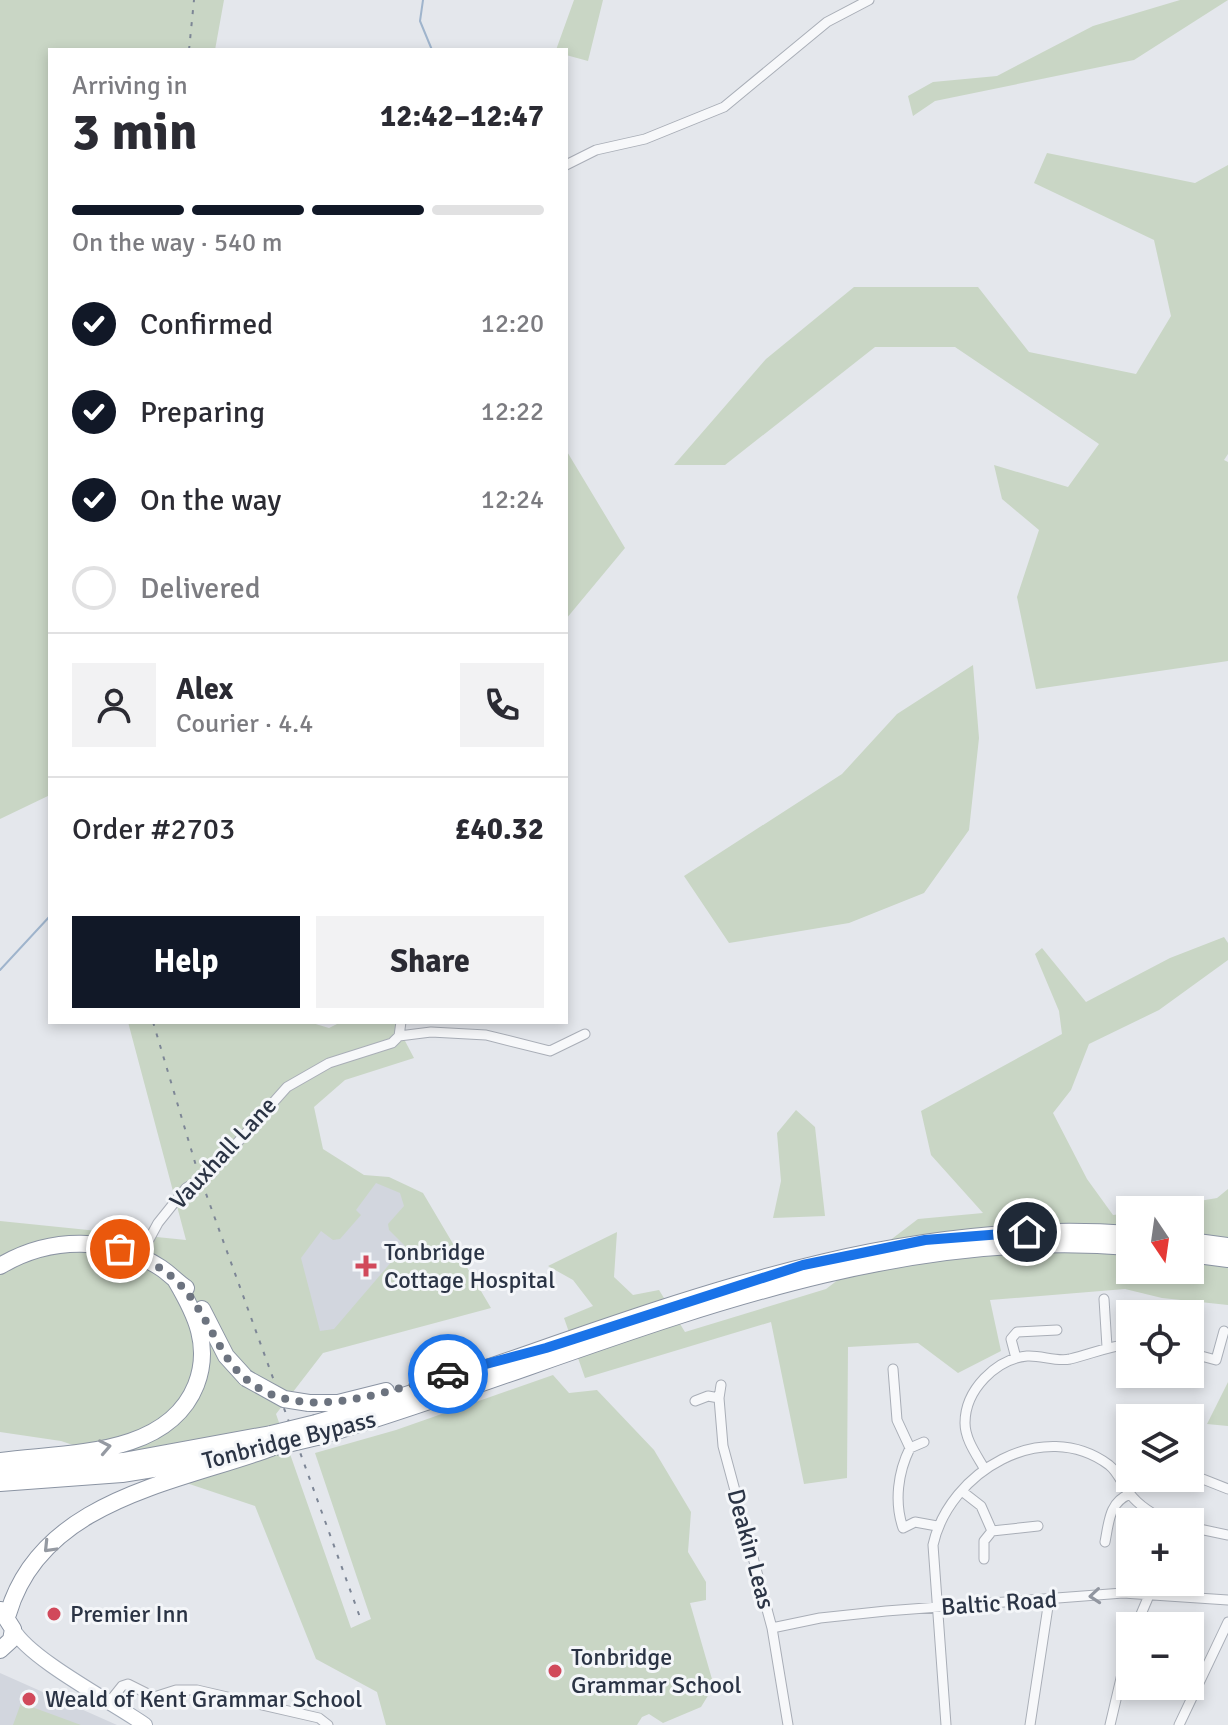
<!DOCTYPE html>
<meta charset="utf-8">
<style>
body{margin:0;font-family:Signika,sans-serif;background:#f2f2f3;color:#2b2b33;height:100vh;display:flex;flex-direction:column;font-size:30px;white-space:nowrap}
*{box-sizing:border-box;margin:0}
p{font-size:26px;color:#7c7c81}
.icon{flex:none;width:44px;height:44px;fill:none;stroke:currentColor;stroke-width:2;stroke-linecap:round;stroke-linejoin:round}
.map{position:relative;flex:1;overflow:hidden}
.details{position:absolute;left:48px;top:48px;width:520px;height:976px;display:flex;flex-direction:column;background:#fff;border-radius:0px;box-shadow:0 4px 12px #0003}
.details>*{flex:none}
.needle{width:52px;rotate:167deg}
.buttons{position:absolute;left:1116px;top:1196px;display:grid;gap:16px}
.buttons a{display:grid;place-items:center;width:88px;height:88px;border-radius:0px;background:#fff;box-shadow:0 4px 12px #0003;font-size:40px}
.pin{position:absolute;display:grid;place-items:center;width:68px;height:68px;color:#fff;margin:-34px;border:4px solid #fff;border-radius:50%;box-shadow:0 2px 8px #0007}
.courier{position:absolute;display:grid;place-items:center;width:80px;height:80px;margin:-40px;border:6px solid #1a73e8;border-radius:50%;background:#fff;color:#222;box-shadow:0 2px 10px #0007}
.summary em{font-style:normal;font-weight:700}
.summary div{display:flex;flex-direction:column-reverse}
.summary{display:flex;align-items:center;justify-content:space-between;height:136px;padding:0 24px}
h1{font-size:52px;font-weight:700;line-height:60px}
.bar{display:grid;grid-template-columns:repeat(4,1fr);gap:12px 8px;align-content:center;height:96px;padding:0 24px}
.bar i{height:10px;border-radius:6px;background:#e1e1e2}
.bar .selected{background:#111827}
.bar p{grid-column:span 4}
.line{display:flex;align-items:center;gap:20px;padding:0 24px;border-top:2px solid #e1e1e2}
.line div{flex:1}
.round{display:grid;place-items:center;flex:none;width:84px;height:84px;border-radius:0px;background:#f2f2f3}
ol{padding:0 24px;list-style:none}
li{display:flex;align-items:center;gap:24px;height:88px}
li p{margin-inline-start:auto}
li .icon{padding:8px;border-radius:50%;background:#111827;color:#fff;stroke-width:4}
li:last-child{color:#7c7c81}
li i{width:44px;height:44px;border:4px solid #e1e1e2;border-radius:50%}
.button{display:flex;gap:16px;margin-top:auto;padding:16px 24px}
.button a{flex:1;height:92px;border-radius:0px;background:#111827;color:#fff;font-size:32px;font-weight:700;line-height:92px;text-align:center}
.button a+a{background:#f2f2f3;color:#2b2b33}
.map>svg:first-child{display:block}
</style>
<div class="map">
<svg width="1228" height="1725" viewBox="0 0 1228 1725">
<rect width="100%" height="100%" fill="#e4e7ec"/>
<path fill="#d2d6de" d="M354,1174L411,1193L462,1299L312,1346L277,1233Z
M0,1673L117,1725H0Z"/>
<path fill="#c9d6c5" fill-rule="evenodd" d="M0,0H224L215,50H50V795L0,819Z
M574,0H603L588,61L566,55V50H556Z
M1180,0H1228L1134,60L935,101L913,116L908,96L933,82L997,76L1093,26Z
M1047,153L1195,183L1228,165V454L1224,460L1228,462V661L1036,689L1017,597L1039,530L1002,499L994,465L1068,487L1099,444L955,347H875L725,465H674L766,359L854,287H978L1029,352L1136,374L1171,316L1154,240L1034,183Z
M566,450L625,548L566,619Z
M973,665L979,738L969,830L924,893L849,923L729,943L684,876L842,774L897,714Z
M1224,937L1228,943V960L1159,1010L1089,1044L1071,1090L1053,1113L1087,1179L1113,1215L1130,1213V1270H1190V1210H1146L1217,1198L1228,1189V1305L1162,1298L1125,1289L990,1300L1001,1351L958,1373L918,1343L848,1347L847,1478L804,1484L771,1322L585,1378L564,1318L593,1306L573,1280L548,1266L617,1232L614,1277L633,1295L659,1290L685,1332L826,1289L918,1219L983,1213L931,1155L921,1111L1062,1034L1059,1011L1035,954L1042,948L1086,1002L1170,958Z
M128,1022H309L329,1028L341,1022H395L414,1058L345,1080L314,1107L323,1149L364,1175L389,1177L423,1193L491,1308L323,1353L276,1414L351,1628L371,1619L315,1453L396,1430L553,1375L569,1393L597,1390L654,1450L691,1512L688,1552L706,1582V1600L690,1603L714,1686L701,1707L663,1723L649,1714L642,1717L637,1725H386L377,1692L316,1659L255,1506L61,1441L0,1432V1221L186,1240ZM376,1183L400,1193L404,1206L388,1224L389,1230L405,1246L334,1329L320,1331L301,1258L321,1231L333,1240L340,1239L361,1215L356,1210Z
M796,1110L815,1127L825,1216L773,1218L781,1181L777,1133Z
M1228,1382V1426L1207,1424Z
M21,1703L81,1725H13Z"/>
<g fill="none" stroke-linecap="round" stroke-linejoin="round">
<path stroke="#9fb4cc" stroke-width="2" d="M423,0L420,21L432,50
M0,970L50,916"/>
<g stroke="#a9aeb7" stroke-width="11">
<path id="street" d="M566,165L596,150L645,139L724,107L827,22L869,0
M399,1036L431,1032L486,1035L550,1051L585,1034
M212,1171L287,1087L329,1063L392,1043L399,1036L401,1022
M140,1256L158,1223L186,1188
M1104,1299L1107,1347
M1180,1314L1181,1310
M1190,1353L1216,1360L1224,1331
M1016,1358L1011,1339L1017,1332L1057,1330
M893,1369L897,1420L910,1448C898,1472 894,1502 903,1528L915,1522L937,1526
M719,1398L721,1385
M695,1401L708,1396L719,1398L723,1446L772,1628L788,1725
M1128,1441L1130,1442
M910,1448L924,1442
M984,1468C976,1454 965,1439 965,1423C965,1390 996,1359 1027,1356C1041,1355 1056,1362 1070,1359C1091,1354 1109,1346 1130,1344
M1190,1474L1228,1489
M963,1492L981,1506L992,1531L1038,1526
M1190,1527L1228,1535
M1105,1542C1109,1522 1109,1502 1130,1494
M984,1559V1541L992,1531
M1136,1626L1150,1593
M772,1628L820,1618L886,1611L1123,1593L1228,1600
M110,1701L122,1686L128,1684L154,1697L176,1690H197L319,1718L328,1725
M946,1725L933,1545C949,1472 1043,1416 1109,1465C1119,1473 1122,1485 1130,1494C1140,1507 1156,1516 1170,1522
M1030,1725L1049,1600
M1110,1725L1130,1640
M1179,1725L1228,1622"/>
</g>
<g stroke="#a3abb8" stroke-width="16">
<path id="primary" d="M13,1629C29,1659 114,1703 145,1725"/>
</g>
<g stroke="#8b94a3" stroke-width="18">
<path id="highway" d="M1190,1241L1228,1246
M1190,1254L1228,1259
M0,1266C50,1236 112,1236 161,1268C170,1274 177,1282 186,1288
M202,1309L226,1356L246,1378
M309,1403H338L386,1391
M316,1423C588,1345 839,1213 1130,1234
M317,1437C584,1359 845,1223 1130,1247
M0,1461C64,1452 167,1458 196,1385C211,1346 196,1315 176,1281
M2,1470L123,1461L271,1434
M0,1483L122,1474L203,1461
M8,1614C41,1500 175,1483 271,1448
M0,1650L11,1640L13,1629L1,1610"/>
</g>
<use href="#street" stroke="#f7f8fa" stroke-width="9"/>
<use href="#primary" stroke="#fff" stroke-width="14"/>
<use href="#highway" stroke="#fff" stroke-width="16"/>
<path stroke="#7d8696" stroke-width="2" stroke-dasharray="4 8" stroke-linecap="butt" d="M189,50L194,0
M153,1022L197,1169L361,1620"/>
<g stroke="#a9aeb7" stroke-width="11" stroke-linecap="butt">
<path id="street-bridge" d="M186,1188L212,1171"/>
</g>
<g stroke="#8b94a3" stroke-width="18" stroke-linecap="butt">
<path id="highway-bridge" d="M246,1378L284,1399L309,1403
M271,1434L316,1423
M275,1447L317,1437"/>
</g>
<use href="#street-bridge" stroke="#f7f8fa" stroke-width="9"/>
<use href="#highway-bridge" stroke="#fff" stroke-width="16"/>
</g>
<defs><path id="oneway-chevron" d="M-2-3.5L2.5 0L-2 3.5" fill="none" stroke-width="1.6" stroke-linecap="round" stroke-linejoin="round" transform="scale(2)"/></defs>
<g stroke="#959aa2">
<use href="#oneway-chevron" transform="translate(105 1447) rotate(-11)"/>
<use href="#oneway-chevron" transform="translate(49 1547) rotate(134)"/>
</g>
<use stroke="#9196a0" href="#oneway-chevron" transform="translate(1095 1596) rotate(175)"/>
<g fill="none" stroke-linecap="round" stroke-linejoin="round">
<path stroke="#6c737f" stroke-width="8" stroke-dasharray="0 14.4" d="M120,1249C181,1271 191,1295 221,1348C270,1436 373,1396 448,1374"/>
<path stroke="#1a73e8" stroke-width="10" d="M448,1374L546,1348L803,1265L925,1240L1027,1232"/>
</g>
<g fill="#d1495b" stroke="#f4f6f9" stroke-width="3">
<path d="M362 1254h8v8h8v8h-8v8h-8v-8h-8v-8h8z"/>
<circle cx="54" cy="1614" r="8"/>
<circle cx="555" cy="1671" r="8"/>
<circle cx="29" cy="1699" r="8"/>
</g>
<g text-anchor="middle" stroke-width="6" stroke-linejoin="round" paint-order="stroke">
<g font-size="24" fill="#2b3445" stroke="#f4f6f9">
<text transform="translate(223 1153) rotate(-47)" y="8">Vauxhall Lane</text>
<text transform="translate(289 1440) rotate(-14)" y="8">Tonbridge Bypass</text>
<text transform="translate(751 1549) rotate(75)" y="8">Deakin Leas</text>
<text transform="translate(999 1603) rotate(-4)" y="8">Baltic Road</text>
</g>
<g font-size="24" fill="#2b3445" stroke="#f4f6f9" text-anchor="start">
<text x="384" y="1260">Tonbridge<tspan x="384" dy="28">Cottage Hospital</tspan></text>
<text x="70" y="1622">Premier Inn</text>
<text x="571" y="1665">Tonbridge<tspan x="571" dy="28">Grammar School</tspan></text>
<text x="45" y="1707">Weald of Kent Grammar School</text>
</g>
</g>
</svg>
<div class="buttons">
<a><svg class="needle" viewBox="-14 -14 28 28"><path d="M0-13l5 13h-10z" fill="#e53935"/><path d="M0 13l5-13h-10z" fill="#7c7c81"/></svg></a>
<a><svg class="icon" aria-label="locate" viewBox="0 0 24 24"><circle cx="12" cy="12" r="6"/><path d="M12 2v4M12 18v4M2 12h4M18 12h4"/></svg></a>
<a><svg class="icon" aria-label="layers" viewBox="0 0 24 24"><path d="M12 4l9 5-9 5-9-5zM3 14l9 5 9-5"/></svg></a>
<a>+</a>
<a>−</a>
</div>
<div class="pin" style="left:120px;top:1249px;background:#ea580c"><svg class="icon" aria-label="bag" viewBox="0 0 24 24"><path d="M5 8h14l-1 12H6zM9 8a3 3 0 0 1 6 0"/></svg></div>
<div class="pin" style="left:1027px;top:1232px;background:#1f2937"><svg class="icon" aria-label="home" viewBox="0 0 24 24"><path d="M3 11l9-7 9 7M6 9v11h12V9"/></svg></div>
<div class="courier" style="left:448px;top:1374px"><svg class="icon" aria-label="car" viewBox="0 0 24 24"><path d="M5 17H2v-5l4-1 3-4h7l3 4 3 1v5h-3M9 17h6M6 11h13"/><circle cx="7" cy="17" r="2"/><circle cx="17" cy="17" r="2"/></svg></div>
<section class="details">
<div class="summary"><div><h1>3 min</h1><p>Arriving in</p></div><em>12:42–12:47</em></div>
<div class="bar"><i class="selected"></i><i class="selected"></i><i class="selected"></i><i></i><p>On the way · 540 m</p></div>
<ol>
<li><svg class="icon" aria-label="check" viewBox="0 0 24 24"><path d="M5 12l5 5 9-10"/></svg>Confirmed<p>12:20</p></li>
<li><svg class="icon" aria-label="check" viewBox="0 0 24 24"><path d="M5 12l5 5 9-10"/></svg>Preparing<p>12:22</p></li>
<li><svg class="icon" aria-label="check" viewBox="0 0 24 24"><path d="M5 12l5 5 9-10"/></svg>On the way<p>12:24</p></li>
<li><i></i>Delivered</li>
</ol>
<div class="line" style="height:144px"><a class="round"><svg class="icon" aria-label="person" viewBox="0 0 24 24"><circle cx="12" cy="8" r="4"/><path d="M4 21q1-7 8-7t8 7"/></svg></a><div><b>Alex</b><p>Courier · 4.4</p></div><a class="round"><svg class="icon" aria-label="phone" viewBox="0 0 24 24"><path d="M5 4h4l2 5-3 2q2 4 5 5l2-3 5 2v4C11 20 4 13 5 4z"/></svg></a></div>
<div class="line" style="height:104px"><div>Order #2703</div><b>£40.32</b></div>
<div class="button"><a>Help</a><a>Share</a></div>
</section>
</div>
